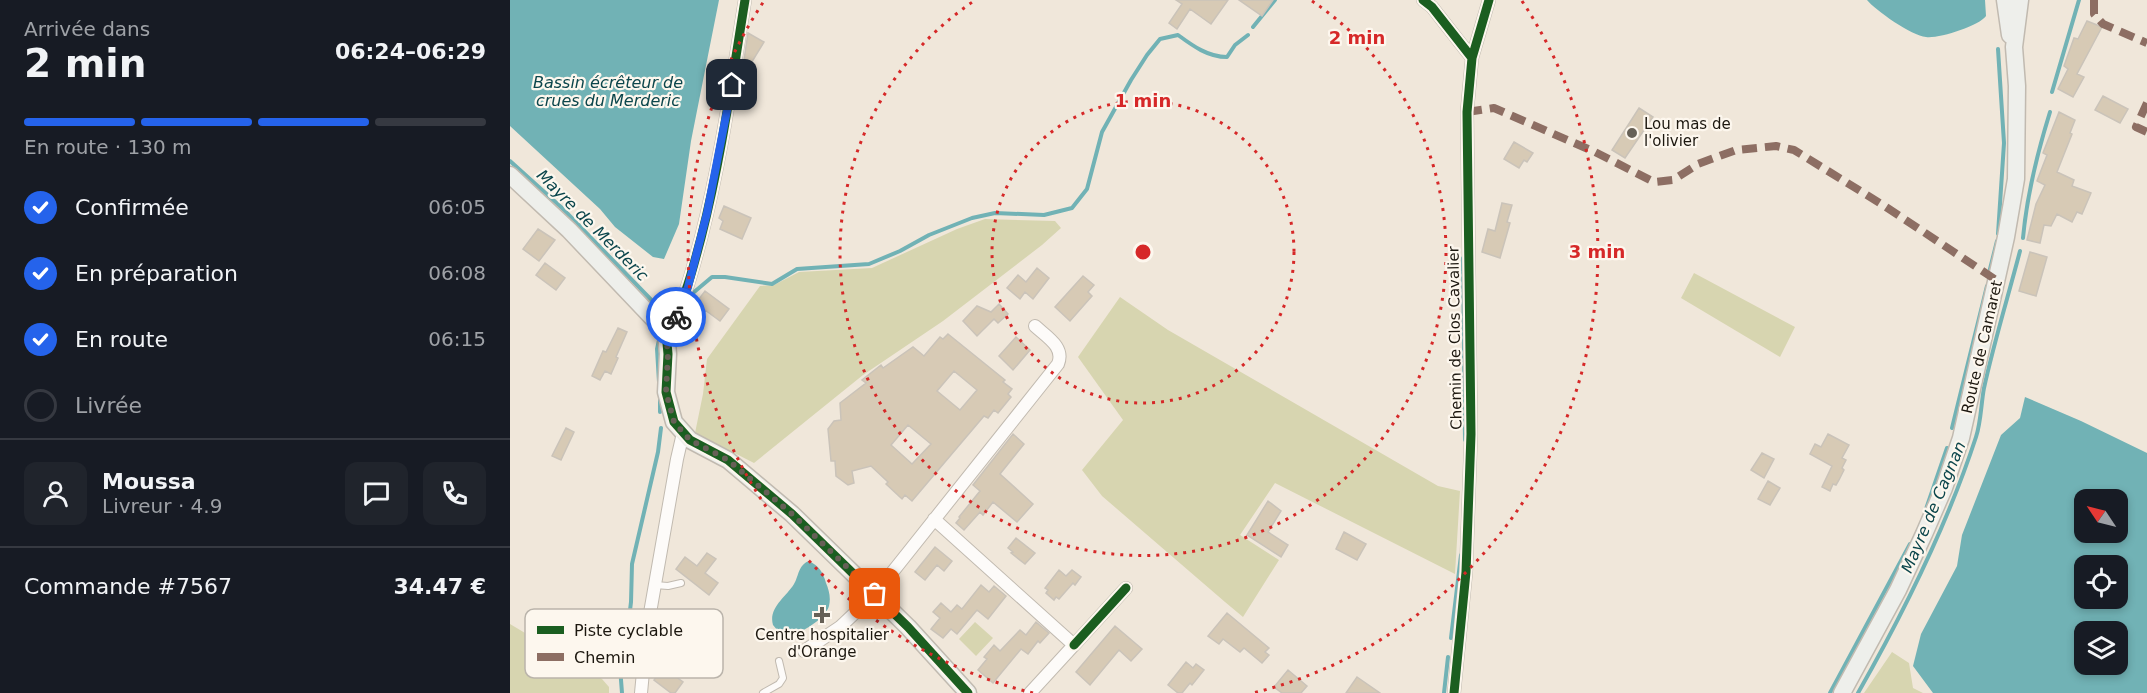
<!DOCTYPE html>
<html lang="fr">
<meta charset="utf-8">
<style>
body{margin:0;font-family:"DejaVu Sans",sans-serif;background:#20242c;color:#f1f3f6;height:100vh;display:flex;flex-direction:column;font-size:22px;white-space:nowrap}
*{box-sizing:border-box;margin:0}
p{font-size:20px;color:#9ea1a6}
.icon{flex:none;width:33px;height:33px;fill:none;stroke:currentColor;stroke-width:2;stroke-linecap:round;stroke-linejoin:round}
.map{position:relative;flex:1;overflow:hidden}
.drawer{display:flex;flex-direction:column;background:#171b24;width:510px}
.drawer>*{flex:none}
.needle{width:39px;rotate:305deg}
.tools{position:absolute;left:1564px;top:489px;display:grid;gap:12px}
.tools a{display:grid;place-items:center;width:54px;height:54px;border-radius:12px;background:#171b24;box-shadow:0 3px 9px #0003;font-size:30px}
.pin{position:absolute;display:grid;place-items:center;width:51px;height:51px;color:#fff;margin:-26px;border-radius:12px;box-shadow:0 3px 9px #0006}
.courier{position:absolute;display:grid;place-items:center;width:60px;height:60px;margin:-30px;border:4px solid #2563eb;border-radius:50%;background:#fff;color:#222;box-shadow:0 2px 8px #0007}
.head em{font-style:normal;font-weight:800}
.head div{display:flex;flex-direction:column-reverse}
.head{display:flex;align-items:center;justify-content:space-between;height:102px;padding:0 24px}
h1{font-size:39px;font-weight:800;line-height:45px}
.bar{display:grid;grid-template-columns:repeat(4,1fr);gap:9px 6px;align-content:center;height:72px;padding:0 24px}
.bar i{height:8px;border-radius:4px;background:#363941}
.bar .active{background:#2563eb}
.bar p{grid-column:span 4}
.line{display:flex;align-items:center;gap:15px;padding:0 24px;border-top:2px solid #363941}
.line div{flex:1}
.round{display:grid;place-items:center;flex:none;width:63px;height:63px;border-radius:12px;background:#20242c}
ol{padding:0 24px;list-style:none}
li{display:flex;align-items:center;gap:18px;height:66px}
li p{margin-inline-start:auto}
li .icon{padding:6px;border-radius:50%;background:#2563eb;color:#fff;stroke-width:4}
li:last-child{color:#9ea1a6}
li i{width:33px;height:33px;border:3px solid #363941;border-radius:50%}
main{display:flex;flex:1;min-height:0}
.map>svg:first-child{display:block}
</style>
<main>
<section class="drawer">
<div class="head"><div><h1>2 min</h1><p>Arrivée dans</p></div><em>06:24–06:29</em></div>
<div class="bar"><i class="active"></i><i class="active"></i><i class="active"></i><i></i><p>En route · 130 m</p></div>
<ol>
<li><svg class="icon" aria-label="check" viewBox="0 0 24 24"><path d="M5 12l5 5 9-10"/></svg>Confirmée<p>06:05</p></li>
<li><svg class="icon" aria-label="check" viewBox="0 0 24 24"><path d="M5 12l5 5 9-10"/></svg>En préparation<p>06:08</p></li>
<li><svg class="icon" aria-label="check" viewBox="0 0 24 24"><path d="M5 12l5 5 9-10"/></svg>En route<p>06:15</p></li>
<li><i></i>Livrée</li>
</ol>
<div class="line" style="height:108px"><a class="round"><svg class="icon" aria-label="person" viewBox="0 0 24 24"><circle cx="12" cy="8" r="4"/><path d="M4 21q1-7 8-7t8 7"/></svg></a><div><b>Moussa</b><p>Livreur · 4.9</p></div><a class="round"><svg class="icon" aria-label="chat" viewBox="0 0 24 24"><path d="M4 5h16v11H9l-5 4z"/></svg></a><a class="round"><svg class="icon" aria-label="phone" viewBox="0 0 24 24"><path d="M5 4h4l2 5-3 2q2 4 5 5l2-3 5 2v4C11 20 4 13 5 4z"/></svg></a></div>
<div class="line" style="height:78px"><div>Commande #7567</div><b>34.47 €</b></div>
</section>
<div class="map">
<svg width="1637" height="693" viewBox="0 0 1637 693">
<rect width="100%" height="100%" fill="#f0e7da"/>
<path fill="#d7d5b0" d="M475,219L545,221L551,228L532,245L433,321L353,375L244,463L185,433L193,394L197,359L250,286L264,285L289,272L362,268L447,229Z
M1184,273L1285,327L1270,357L1171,298Z
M610,297L658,330L928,486L950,491L945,574L765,483L730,535L769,560L733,617L715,602L592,496L572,470L613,420L568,357Z
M465,622L483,638L466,656L449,639Z
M0,624L92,679L99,687V693H0Z
M1382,652L1399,663L1403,688L1413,693H1354Z"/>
<path fill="#71b2b5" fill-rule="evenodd" d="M0,0H209L181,141L169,224L154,259L143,257L105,227L90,209L0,126Z
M1357,0H1475L1476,16C1469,26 1428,39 1416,37C1402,36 1365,10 1357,0Z
M1515,397L1571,421L1637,453V693H1423L1403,666L1411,634L1447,566L1452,535L1491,435L1510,418ZM1575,500H1608V532H1575ZM1575,566H1608V598H1575ZM1575,632H1608V664H1575Z
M299,561C309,566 313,572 316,583C319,590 321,598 319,606C315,620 287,636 273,637L263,625C258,608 276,597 284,584C289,576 288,565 299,561Z"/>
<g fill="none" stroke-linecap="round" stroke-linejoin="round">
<path stroke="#71b2b5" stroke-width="4" d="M743,27L765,0
M1488,49L1494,143L1488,234
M1542,92L1569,0
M0,161L52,208L156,315
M1513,238C1517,194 1527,154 1540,112
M953,258L955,440
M1480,269L1487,241
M177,298L202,277H215L262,284L287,269L359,264L390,251L419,235L462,218L485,213L534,215L562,208L577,189L592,132L621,80L637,55L650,39L668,35C683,46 698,57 717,57L725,45L738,35
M156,315L164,308
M149,382L147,349L150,336
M150,396V412
M1442,428L1477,286
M1415,512L1437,448
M941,638L951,555
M112,693L110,667L117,635L121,602L122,564L148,452L151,428
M934,693L938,657
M1320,693L1400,544
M1348,693C1394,612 1437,526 1466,437C1471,422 1471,404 1474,388C1484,342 1498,297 1510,251"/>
</g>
<path fill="#d7cab5" stroke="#cac3b9" stroke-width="1.5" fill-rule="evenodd" d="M666,0H718L701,24L680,9L667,29L659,23L672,4Z
M729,0H763L752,16Z
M1577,21L1592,27L1567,74L1574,77L1563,97L1548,89L1558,69L1554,66L1564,38L1568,39Z
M238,33L254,42L237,70L233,67Z
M1593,96L1618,109L1610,123L1585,110Z
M1129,108L1143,117L1115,158L1102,150Z
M1549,112L1565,120L1560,133L1562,134L1547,172L1564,180L1562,186L1581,193L1572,214L1567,212L1562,222L1547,214L1541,226L1534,225L1530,243L1517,240L1526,204L1535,185L1527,181L1537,155L1533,153Z
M1004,142L1023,153L1017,162L1014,160L1009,168L994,159Z
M992,203L1002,205L997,222L1000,223L990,258L972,252L978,229L985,231Z
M214,206L241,218L232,239L210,229L213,221L209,218Z
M28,229L45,240L29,261L13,249Z
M1520,252L1537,257L1526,296L1509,291Z
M35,263L55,278L46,290L26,275Z
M527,268L539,278L523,299L515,292L510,299L497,288L508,275L516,282Z
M573,276L584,285L578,292L582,296L560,321L545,307Z
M195,291L219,309L210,321L195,310L180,331L171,323Z
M489,304L498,314L488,323L484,319L467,336L453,321L467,306L481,312Z
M108,328L117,332L106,357L108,358L101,374L95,371L90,380L82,376L93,351L96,352Z
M438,334L495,380L493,382L502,389L498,394L501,397L488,413L484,410L478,418L474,416L402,501L395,495L392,499L376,484L378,482L361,466L342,471L344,483L338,485L326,476L325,461H321L318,429L324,421L331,420L330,403L356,383L352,380L371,365L373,368L403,347L414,356L430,337L433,339ZM444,371L467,390L450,410L427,391ZM398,425L421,444L402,464L381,445Z
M506,337L520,350L503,370L489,356Z
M56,428L64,432L51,460L42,456Z
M503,434L514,444L490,474L523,504L507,522L483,502L473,515L470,512L454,530L446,523L450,518L449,517L470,491L463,485Z
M1318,434L1339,445L1332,458L1336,460L1332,468L1334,470L1329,480L1326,485L1323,484L1320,491L1312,487L1322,466L1300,454L1305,444L1311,447Z
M1252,453L1264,459L1254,478L1241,470Z
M1258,481L1270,488L1260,505L1248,499Z
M758,501L771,511L758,532L778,545L771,557L737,535Z
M834,532L856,544L847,560L826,549Z
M506,538L525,553L515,564L501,553L503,552L498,548Z
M425,547L442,561L434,571L427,565L415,580L405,572Z
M197,553L206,559L195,573L208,583L199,595L166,569L175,557L187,566Z
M549,570L556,576L562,570L571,577L565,585L563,583L549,599L546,597L544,600L536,593L538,590L535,588Z
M471,585L479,592L484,586L496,596L478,619L467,610L447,634L441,629L433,638L421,629L430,618L423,612L431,603L441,612L447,605L452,609Z
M717,613L759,648L755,652L759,655L752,663L734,648L730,652L713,639L709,644L698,636Z
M526,622L539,633L530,643L528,641L518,654L511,649L483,683L468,670L477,659L474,657L484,645L490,651L510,630L516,635Z
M605,626L632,649L621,661L609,650L580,685L566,672Z
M164,640L178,650L161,673L173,682L165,693H161L144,680L150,672L143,667Z
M676,662L683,668L686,664L694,670L682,685L680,683L672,693H668L658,685Z
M778,670L797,686L791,693H772L764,687Z
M847,677L870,693H836Z"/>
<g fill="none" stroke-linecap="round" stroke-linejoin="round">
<g stroke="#c1bab0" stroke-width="8">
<path id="lane" d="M145,585L158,586L171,583
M253,693L269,684L273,678L269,661"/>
</g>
<g stroke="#c1bab0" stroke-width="14">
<path id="street" d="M913,0L922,7L962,58
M156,332C175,303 182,271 191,238C211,160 222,80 235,0
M424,519L564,645L520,693
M564,645L616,588
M294,651L330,627L365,594L548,364C555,347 537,337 525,326
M131,693L137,630L167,459L173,433
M944,693L956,572L961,434L957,112L962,58L979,0"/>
</g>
<g stroke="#c1bab0" stroke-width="19">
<path id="secondary" d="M1495,0L1500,35
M0,175L59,230L156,332L158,354L156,392L164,422L180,440L218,460L282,514L398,627L458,693
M1332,693L1388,590L1414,534L1434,488L1451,438L1496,237L1506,179L1507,86L1504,47L1510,0"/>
</g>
<use href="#lane" stroke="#fdfbf9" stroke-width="6"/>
<use href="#street" stroke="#fdfbf9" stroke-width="12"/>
<use href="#secondary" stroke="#eeefeb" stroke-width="16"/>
<path stroke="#8d6e63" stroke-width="8" stroke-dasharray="15 8" stroke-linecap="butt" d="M1584,0V14L1593,24L1637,43
M1637,103L1626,127L1637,132
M957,112L984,108L1085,152L1144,182L1163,180L1188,164L1226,150L1266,146L1284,150L1373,205L1486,280"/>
<g stroke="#fdf7ee" stroke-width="13">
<path id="cycleway" d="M913,0L922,7L962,58
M156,332L158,354L156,392L164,422L180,440L218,460L282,514L398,627L458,693
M156,332C175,303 182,271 191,238C211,160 222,80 235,0
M564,645L616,588
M944,693L956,572L961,434L957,112L962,58L979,0"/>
</g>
<use href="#cycleway" stroke="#1b5e20" stroke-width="9"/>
</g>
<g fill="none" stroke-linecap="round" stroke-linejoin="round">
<path stroke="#666056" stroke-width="6" stroke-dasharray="0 10.8" d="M166,317L156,332L158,354L156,392L164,422L180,440L218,460L282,514L365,594"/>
<path stroke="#2563eb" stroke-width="8" d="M166,317L178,287L197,213L222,85"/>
</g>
<g fill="none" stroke="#d62828" stroke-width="3" stroke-dasharray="3 6">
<circle cx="633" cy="252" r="151"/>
<path d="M802 1A303 303 0 1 1 464 1"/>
<path d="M523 693A454 454 0 0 1 254 1M1012 1A454 454 0 0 1 743 693"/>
</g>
<g fill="#666056" stroke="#fdf7ee" stroke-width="2">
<circle cx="1122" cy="133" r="6"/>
<path d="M309 606h6v6h6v6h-6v6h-6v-6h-6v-6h6z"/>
</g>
<g text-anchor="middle" stroke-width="4.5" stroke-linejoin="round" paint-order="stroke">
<g font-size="15" fill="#1c170f" stroke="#fdf7ee" text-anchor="start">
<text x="1134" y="129">Lou mas de<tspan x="1134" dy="17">l'olivier</tspan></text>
<text x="312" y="640" text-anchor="middle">Centre hospitalier<tspan x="312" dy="17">d'Orange</tspan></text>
</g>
<g font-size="15" fill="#1c170f" stroke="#fdf7ee">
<text transform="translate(945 338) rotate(-91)" y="5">Chemin de Clos Cavalier</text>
<text transform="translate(1472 347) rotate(-77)" y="5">Route de Camaret</text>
</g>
<g font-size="16" font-style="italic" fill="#0c464c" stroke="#fdf7ee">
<text x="98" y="88">Bassin écrêteur de<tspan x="98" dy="18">crues du Merderic</tspan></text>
<text transform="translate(83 225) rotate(45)" y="6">Mayre de Merderic</text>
<text transform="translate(1423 507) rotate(-67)" y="6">Mayre de Cagnan</text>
</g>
</g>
<rect x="15" y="609" width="198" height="69" rx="9" fill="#fdf7ee" stroke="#bab4ab" stroke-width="1.5"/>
<rect x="27" y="626" width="27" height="8" fill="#1b5e20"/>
<rect x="27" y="653" width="27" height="8" fill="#8d6e63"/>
<g font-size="16" fill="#1c170f">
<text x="64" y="636">Piste cyclable</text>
<text x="64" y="663">Chemin</text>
</g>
<circle cx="633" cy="252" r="9" fill="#d62828" stroke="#fdf7ee" stroke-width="3"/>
<g font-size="18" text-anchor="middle" font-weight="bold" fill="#d62828" stroke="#fdf7ee" stroke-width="4.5" stroke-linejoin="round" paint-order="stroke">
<text x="847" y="44">2 min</text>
<text x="633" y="107">1 min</text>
<text x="1087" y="258">3 min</text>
</g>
</svg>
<div class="tools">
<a><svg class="needle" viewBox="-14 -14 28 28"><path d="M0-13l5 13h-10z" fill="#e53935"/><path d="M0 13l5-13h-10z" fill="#9ea1a6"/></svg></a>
<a><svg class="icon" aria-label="locate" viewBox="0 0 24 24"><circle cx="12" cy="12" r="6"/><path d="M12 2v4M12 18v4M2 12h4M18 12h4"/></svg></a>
<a><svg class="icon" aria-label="layers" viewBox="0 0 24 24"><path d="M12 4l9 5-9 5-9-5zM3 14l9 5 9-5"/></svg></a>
</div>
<div class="pin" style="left:365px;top:594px;background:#ea580c"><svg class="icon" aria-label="bag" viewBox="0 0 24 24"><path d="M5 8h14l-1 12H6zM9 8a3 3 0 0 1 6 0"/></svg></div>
<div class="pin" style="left:222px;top:85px;background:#1f2937"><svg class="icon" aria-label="home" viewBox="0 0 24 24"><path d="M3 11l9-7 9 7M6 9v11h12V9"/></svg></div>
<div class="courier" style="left:166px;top:317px"><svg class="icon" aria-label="bike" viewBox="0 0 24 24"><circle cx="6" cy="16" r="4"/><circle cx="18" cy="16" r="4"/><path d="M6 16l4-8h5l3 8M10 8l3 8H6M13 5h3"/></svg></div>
</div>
</main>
